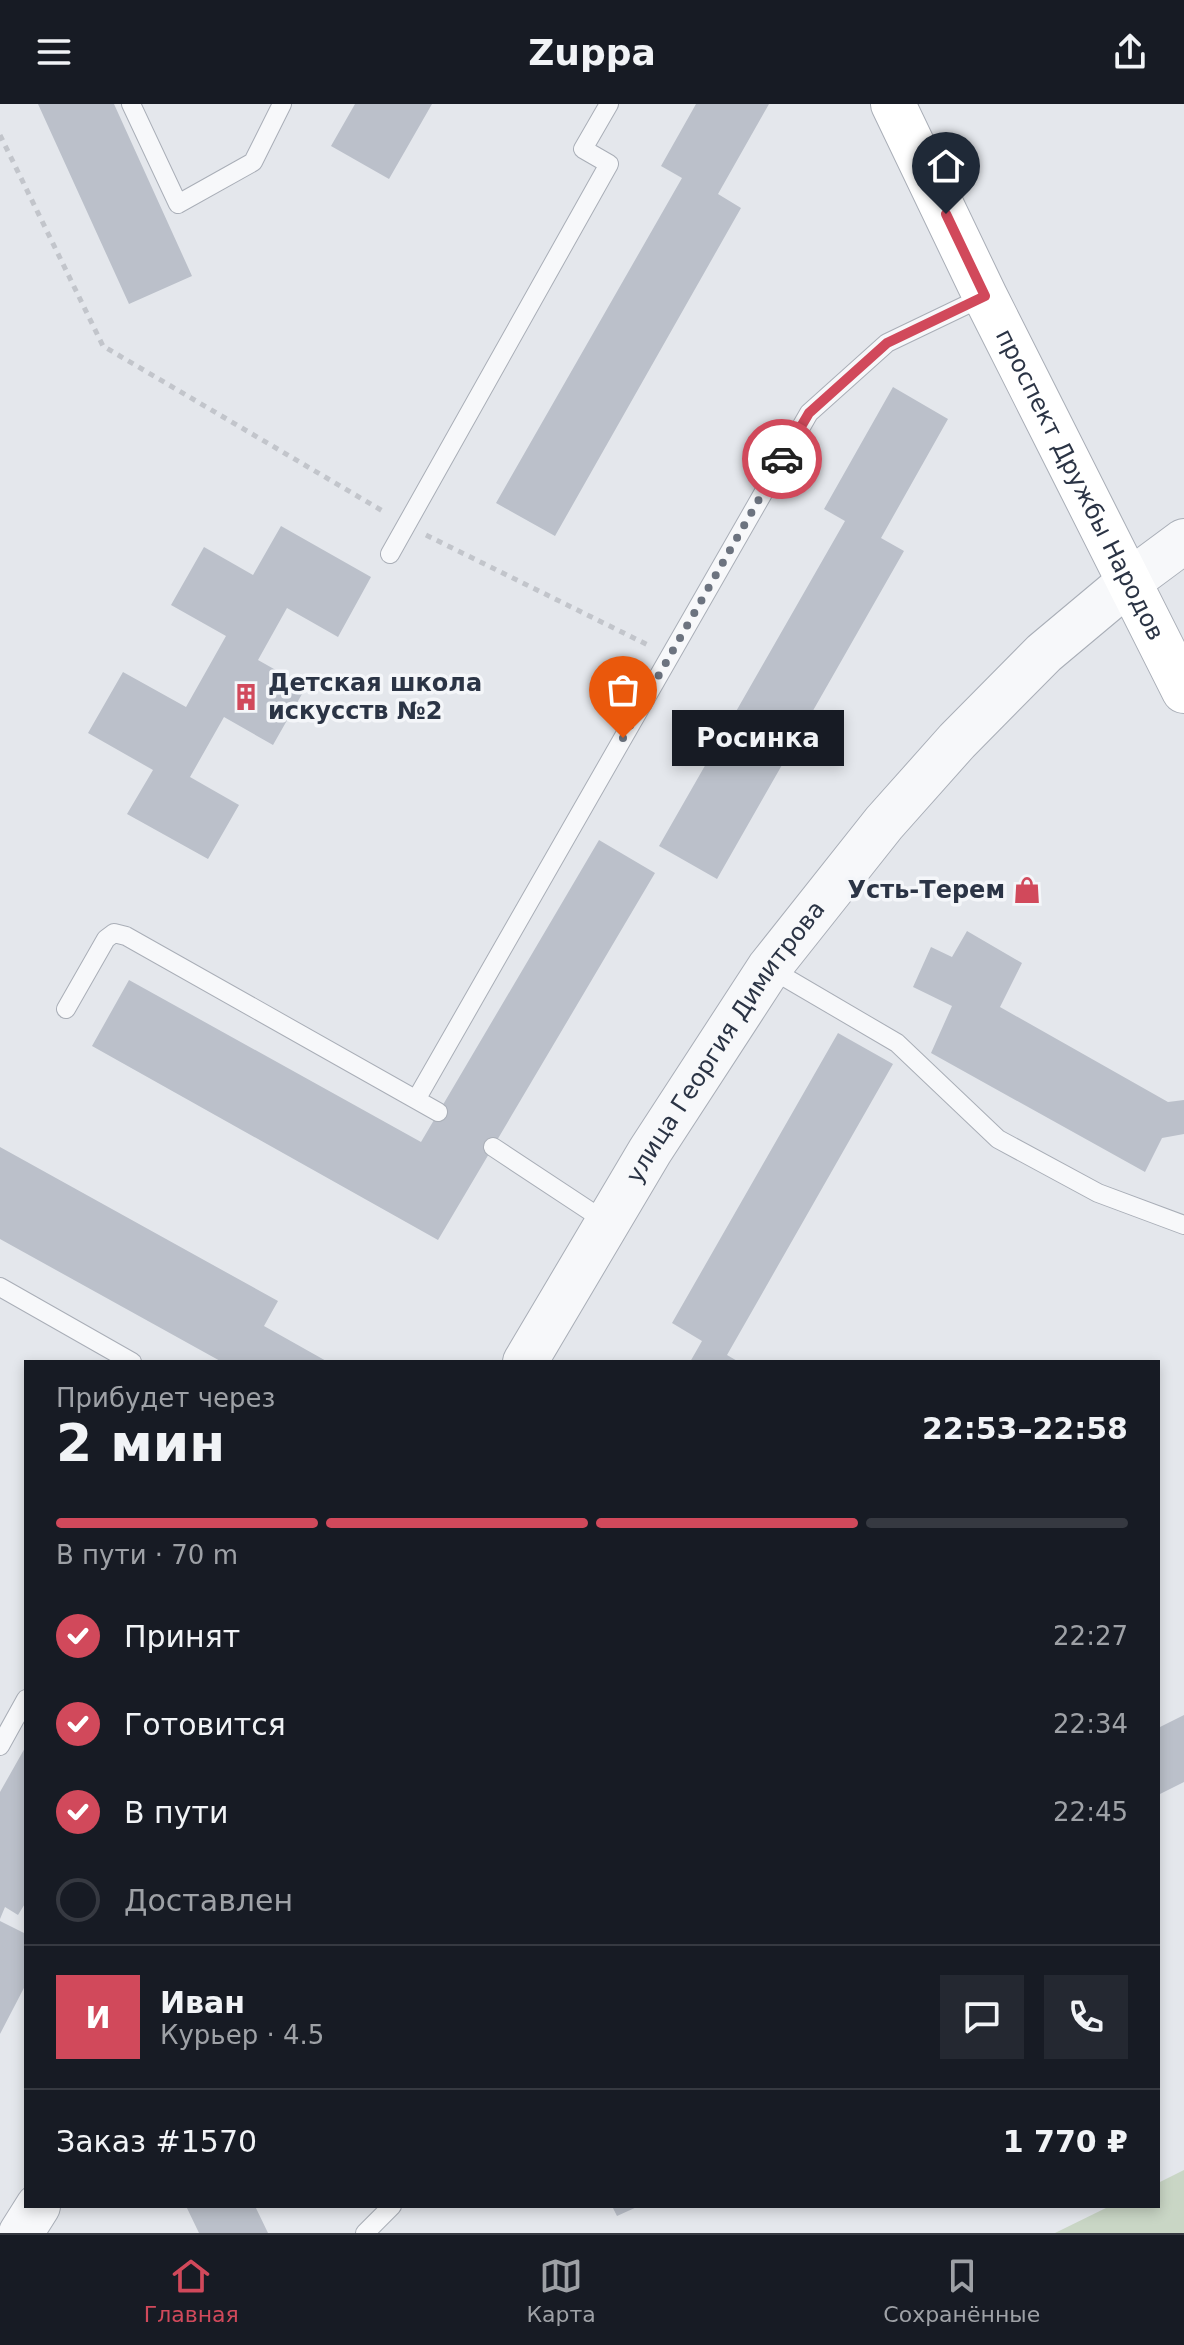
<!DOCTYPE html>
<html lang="ru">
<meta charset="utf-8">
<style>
body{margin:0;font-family:"DejaVu Sans",sans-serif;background:#242831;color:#f1f3f6;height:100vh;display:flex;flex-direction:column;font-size:30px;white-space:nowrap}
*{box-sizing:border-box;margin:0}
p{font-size:26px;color:#9ea1a6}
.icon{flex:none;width:44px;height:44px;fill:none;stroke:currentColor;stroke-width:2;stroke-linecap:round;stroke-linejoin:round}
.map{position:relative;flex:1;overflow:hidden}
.details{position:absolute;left:24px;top:1256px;width:1136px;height:848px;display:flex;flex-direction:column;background:#171b24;border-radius:0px;box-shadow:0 4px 12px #0003}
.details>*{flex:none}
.pin{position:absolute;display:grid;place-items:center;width:68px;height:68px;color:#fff;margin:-82px -34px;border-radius:50% 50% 50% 0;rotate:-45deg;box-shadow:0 0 8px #0007}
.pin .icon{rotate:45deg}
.courier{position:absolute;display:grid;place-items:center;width:80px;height:80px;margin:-40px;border:6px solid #d1495b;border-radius:50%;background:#fff;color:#222;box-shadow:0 2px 10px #0007}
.bubble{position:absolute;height:56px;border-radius:0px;background:#171b24;box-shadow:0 4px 12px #0003;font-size:26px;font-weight:600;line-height:56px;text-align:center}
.summary em{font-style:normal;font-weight:600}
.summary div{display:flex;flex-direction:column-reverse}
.summary{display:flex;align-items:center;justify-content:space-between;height:136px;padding:0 32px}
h1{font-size:52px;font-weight:600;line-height:60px}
.bar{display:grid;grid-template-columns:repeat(4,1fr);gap:12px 8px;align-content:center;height:96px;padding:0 32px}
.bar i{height:10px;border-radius:6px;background:#363941}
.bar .current{background:#d1495b}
.bar p{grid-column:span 4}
.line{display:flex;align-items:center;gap:20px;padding:0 32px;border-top:2px solid #363941}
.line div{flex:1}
.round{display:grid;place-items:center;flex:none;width:84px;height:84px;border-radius:0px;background:#242831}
ol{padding:0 32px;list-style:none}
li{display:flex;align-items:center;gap:24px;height:88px}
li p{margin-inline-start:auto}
li .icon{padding:8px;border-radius:50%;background:#d1495b;color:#fff;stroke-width:4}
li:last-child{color:#9ea1a6}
li i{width:44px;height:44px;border:4px solid #363941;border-radius:50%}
header{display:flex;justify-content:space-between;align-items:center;height:104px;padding:0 32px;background:#171b24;font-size:36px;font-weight:600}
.dock{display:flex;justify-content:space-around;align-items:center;height:112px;border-top:2px solid #363941;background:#171b24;font-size:22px;color:#9ea1a6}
.dock a{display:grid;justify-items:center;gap:4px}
.dock .current{color:#d1495b}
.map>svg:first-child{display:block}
</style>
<header><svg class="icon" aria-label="menu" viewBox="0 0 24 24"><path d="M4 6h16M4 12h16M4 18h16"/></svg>Zuppa<svg class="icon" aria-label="share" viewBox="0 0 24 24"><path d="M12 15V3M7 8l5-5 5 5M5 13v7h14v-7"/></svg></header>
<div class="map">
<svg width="1184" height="2129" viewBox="0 0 1184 2129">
<rect width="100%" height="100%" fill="#e4e7ec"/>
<path fill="#c9d6c5" d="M1184,2066V2129H1055L1110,2102H1158V2079Z"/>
<path fill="#bbc0ca" d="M38,0H114L192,172L129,200Z
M355,0H432L389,75L331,42Z
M696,0H769L718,90L741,104L555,432L496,399L682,74L661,62Z
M893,283L948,315L881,434L904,447L717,775L659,742L845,417L824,405Z
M281,422L371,473L338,533L287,504L258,556L306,583L273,641L224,613L190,673L239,701L208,755L127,710L153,666L88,629L123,568L186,603L226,532L171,501L204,443L253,471Z
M599,736L655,769L438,1136L92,942L129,876L421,1038Z
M967,827L1022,859L1000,903L1168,998L1184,996V1030L1162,1034L1145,1068L931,949L952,902L913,883L931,843L952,853Z
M838,929L893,960L727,1251L739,1258H690L702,1237L672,1219Z
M0,1043L278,1197L264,1222L328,1258H222L0,1135Z
M1184,1611V1678L1158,1691V1624Z
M26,1642V1798L18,1811L5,1803L0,1815V1688Z
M0,1817L26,1830V1880L0,1930Z
M186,2102H255L268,2129H199Z
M612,2102H639L617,2112Z"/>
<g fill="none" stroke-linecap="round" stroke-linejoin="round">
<g stroke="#a9aeb7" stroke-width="20">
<path id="service" d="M131,0L178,100L253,58L282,0
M390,450L609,60L583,45L609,0
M769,864L897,939L998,1035L1098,1089L1184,1121
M66,905L106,835L114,829L126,832L438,1008
M417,994L809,309L887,239L985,192
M493,1043L608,1119
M0,1183L132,1258
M0,1642L26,1595
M365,2129L392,2102"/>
</g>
<g stroke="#a9aeb7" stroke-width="46">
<g id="tertiary">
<path id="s1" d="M525,1258L650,1047L769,864L884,719L957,637L1044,549L1130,477L1184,437"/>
<path d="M21,2129L38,2102"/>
</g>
</g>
<g stroke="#a9aeb7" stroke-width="46">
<g id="secondary">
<path id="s2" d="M893,0L985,192L1184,587"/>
</g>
</g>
<path stroke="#c2c5cb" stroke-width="5" stroke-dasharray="6 6" stroke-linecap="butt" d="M0,31L103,242L386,409
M426,431L650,542"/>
<use href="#service" stroke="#f7f8fa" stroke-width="18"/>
<use href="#tertiary" stroke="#f7f8fa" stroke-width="44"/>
<use href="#secondary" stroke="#fff" stroke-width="44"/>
</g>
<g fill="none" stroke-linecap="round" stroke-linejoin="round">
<path stroke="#6c737f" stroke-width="8" stroke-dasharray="0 14.4" d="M623,634L782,355"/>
<path stroke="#d1495b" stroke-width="10" d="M782,355L809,309L887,239L985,192L946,110"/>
</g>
<defs>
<g id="building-bare" transform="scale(2.16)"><path d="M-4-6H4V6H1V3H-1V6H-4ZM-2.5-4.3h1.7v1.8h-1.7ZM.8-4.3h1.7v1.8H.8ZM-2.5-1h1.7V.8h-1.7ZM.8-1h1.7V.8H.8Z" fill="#d1495b" stroke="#f4f6f9" stroke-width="2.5" paint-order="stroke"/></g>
<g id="shop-bare" transform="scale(2.16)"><path d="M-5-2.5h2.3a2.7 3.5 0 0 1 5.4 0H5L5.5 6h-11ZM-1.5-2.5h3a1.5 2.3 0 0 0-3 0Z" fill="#d1495b" stroke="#f4f6f9" stroke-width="2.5" paint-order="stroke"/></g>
</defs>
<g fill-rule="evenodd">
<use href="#building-bare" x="246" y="593"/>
<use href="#shop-bare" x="1027" y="786"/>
</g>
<g text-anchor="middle" stroke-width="7" stroke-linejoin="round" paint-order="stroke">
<g font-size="24" fill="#2b3445" stroke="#f4f6f9">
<text dy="8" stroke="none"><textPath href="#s2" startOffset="424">проспект Дружбы Народов</textPath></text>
<text dy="8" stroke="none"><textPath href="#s1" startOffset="378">улица Георгия Димитрова</textPath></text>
</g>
<g font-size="24" font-weight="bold" fill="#2b3445" stroke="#f4f6f9" text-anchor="start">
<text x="268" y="587">Детская школа<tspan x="268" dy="28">искусств №2</tspan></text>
<text x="1005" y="794" text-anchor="end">Усть-Терем</text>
</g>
</g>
</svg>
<div class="pin" style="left:623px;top:634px;background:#ea580c"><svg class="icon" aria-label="bag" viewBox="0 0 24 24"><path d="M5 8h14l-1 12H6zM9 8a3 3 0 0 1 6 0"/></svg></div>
<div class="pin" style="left:946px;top:110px;background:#1f2937"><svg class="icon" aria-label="home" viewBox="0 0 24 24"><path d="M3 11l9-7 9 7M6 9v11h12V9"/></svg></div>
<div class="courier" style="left:782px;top:355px"><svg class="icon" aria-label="car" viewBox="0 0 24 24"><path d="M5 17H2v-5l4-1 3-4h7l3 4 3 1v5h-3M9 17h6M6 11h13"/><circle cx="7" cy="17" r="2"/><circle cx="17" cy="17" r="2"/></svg></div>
<div class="bubble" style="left:672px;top:606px;width:172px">Росинка</div>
<section class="details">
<div class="summary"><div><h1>2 мин</h1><p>Прибудет через</p></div><em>22:53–22:58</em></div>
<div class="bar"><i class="current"></i><i class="current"></i><i class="current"></i><i></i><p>В пути · 70 m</p></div>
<ol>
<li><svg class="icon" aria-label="check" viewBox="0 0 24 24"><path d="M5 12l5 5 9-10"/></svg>Принят<p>22:27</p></li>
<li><svg class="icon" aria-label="check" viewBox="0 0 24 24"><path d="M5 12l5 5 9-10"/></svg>Готовится<p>22:34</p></li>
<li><svg class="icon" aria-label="check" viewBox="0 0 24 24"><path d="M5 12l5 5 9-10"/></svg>В пути<p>22:45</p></li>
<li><i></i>Доставлен</li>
</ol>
<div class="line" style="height:144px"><b class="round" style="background:#d1495b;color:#fff">И</b><div><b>Иван</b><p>Курьер · 4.5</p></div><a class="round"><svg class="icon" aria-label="chat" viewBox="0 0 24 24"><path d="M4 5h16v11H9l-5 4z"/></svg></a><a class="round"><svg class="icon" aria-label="phone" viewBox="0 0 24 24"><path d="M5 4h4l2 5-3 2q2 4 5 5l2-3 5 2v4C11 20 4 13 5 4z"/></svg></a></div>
<div class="line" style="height:104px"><div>Заказ #1570</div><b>1 770 ₽</b></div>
</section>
</div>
<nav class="dock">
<a class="current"><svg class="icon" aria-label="home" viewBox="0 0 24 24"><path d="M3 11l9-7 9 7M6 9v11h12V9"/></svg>Главная</a>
<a><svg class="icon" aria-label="map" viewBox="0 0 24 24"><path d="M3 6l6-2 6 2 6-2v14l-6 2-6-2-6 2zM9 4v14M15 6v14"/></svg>Карта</a>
<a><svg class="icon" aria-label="saved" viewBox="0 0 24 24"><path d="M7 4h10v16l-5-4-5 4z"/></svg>Сохранённые</a>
</nav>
